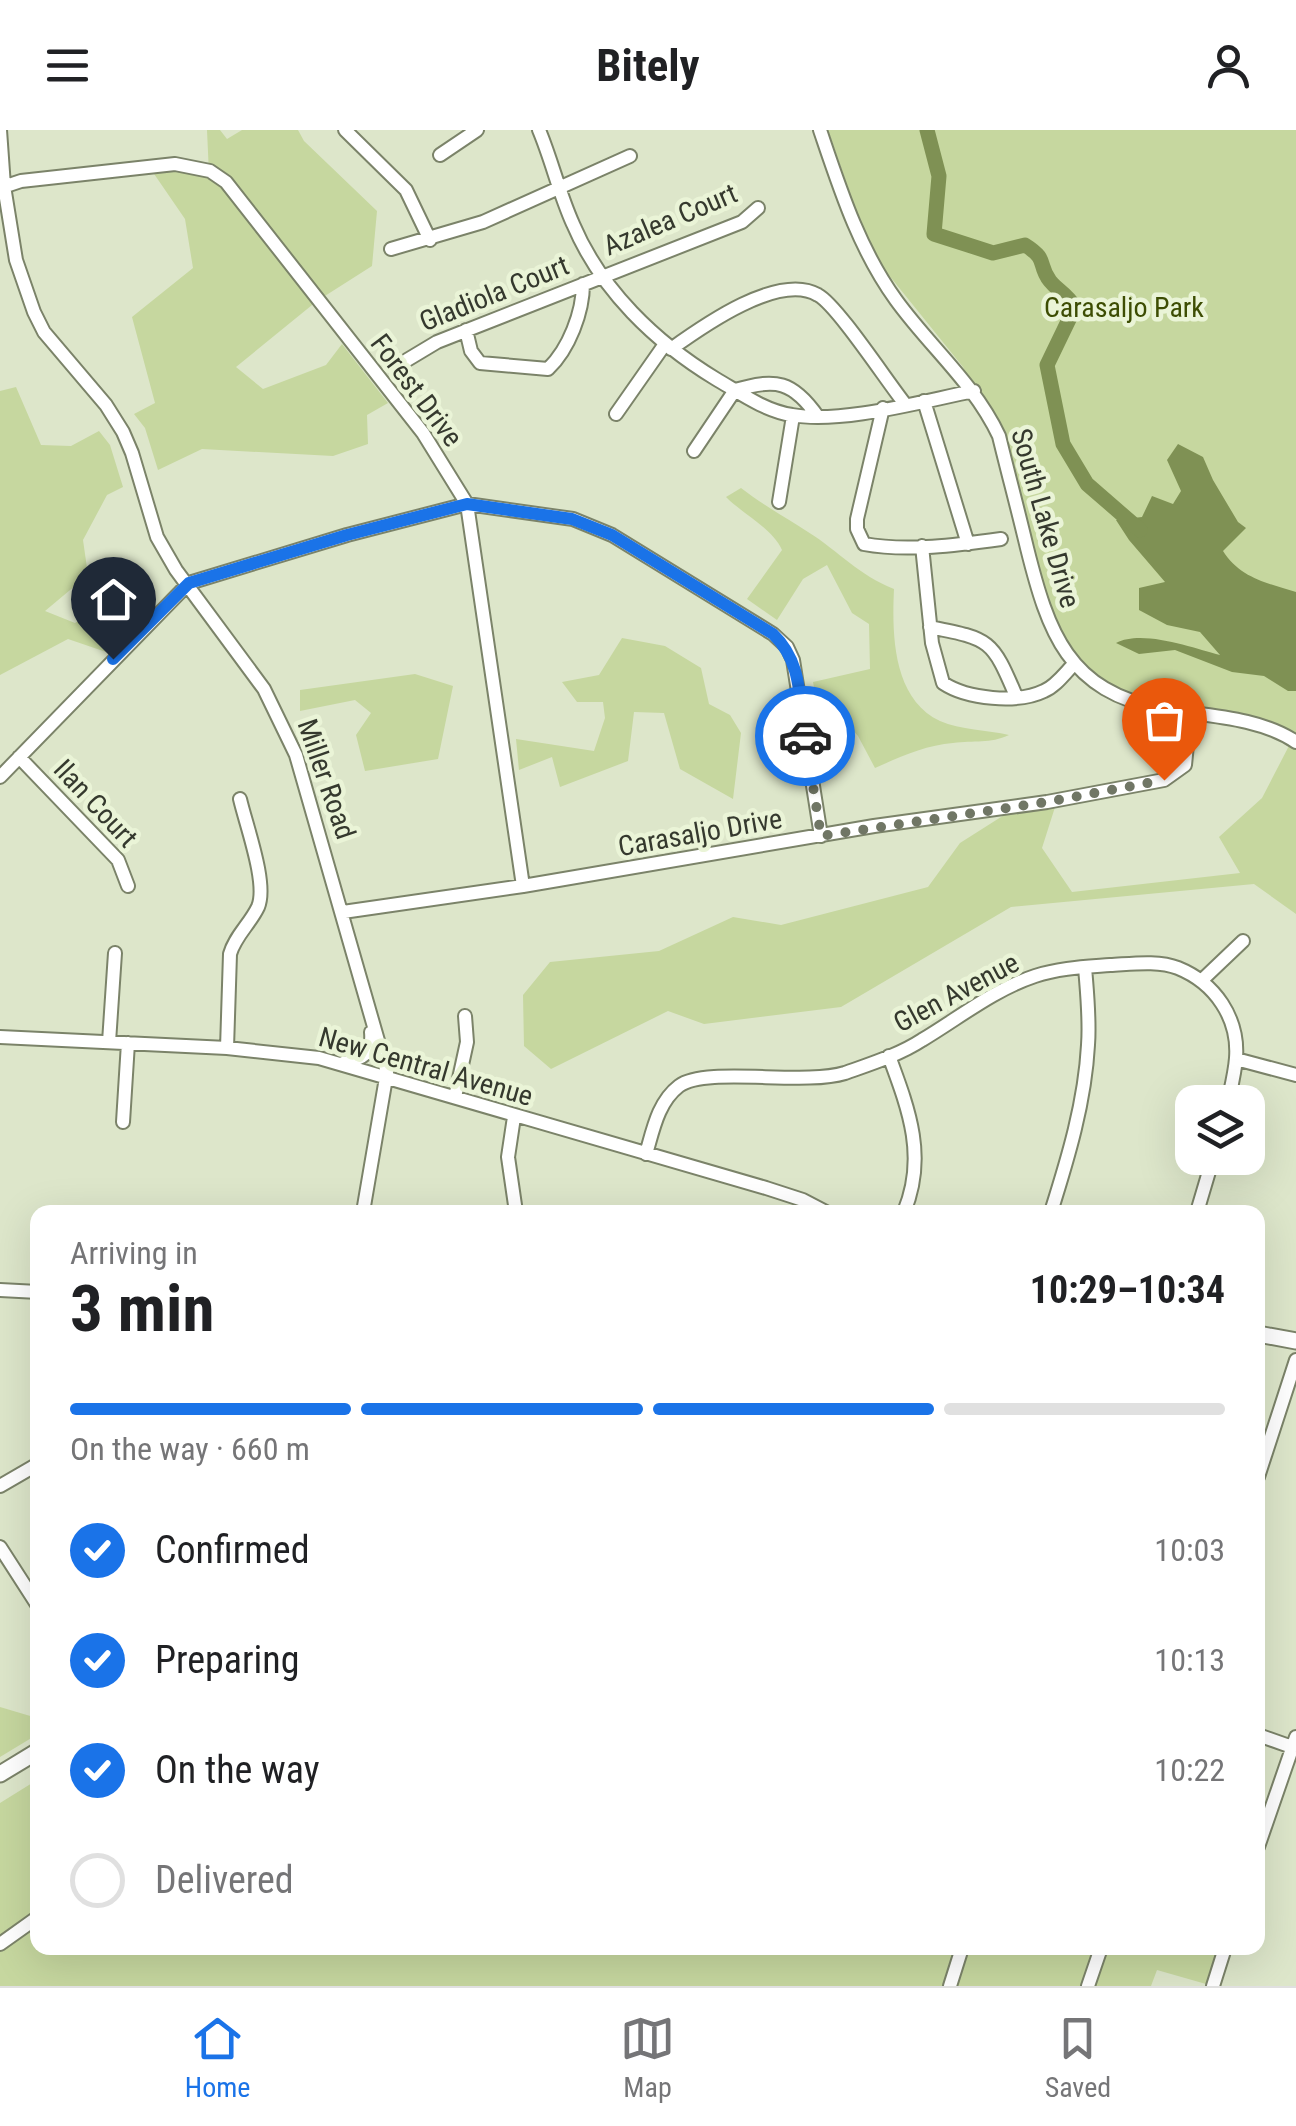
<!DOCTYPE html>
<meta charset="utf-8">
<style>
body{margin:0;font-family:"Roboto Condensed",sans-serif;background:#f2f2f2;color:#202124;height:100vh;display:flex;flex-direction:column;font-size:38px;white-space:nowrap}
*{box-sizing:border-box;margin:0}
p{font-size:32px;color:#757577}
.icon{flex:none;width:55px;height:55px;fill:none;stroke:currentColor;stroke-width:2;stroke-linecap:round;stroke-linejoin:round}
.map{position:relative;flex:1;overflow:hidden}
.panel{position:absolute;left:30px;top:1075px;width:1235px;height:750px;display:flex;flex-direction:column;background:#fff;border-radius:20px;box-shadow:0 10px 40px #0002}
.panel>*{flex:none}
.tools{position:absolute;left:1175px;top:955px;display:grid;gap:20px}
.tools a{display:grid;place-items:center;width:90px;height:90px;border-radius:20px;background:#fff;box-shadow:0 10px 40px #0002;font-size:50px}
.pin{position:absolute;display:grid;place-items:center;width:85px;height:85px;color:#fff;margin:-102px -42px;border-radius:50% 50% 50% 0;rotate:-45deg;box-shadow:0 0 10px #0007}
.pin .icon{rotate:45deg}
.courier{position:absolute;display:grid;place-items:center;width:100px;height:100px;margin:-50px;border:8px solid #1a73e8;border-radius:50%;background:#fff;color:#222;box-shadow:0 2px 12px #0007}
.headline em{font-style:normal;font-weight:700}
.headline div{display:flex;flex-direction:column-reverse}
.headline{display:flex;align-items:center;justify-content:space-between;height:170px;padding:0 40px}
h1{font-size:65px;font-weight:700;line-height:75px}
.bar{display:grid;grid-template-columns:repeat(4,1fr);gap:15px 10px;align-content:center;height:120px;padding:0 40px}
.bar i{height:12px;border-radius:8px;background:#e0e0e0}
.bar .on{background:#1a73e8}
.bar p{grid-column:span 4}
ol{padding:0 40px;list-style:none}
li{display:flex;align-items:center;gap:30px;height:110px}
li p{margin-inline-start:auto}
li .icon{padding:10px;border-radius:50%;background:#1a73e8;color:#fff;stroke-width:4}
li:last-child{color:#757577}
li i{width:55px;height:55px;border:5px solid #e0e0e0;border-radius:50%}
header{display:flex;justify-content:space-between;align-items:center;height:130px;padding:0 40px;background:#fff;font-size:45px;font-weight:700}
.tab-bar{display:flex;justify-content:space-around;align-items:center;height:140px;border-top:2px solid #e0e0e0;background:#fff;font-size:28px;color:#757577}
.tab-bar a{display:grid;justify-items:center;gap:5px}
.tab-bar .on{color:#1a73e8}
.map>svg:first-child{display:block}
</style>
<header><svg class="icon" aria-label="menu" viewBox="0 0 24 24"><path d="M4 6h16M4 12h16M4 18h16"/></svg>Bitely<svg class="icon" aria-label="person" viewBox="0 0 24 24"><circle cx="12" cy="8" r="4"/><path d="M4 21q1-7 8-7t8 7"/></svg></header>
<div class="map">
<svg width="1296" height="1856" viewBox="0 0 1296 1856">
<rect width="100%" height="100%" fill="#dde6ca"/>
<path fill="#c6d79f" d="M207,0H220L227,9L242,0H298L304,11L377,81L372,136L317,171L236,237L263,259L326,235L342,214L388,273L367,285L368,314L333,326L202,319L158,340L145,298L134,284L155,273L132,187L193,138L185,89L150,38L209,44Z
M828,0H1296V784L1254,754L1011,777L841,877L704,894L668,881L551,939L524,916L523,865L550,832L659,821L733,787L781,795L928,757L960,713L1012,680L1056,674L1042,718L1072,762L1240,743L1219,707L1262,668L1292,610L1118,567L1063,521L1000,312L963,237L892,149L871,131L859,104L855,78Z
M16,257L41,315L71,316L99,301L110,315L123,357L107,365L83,410L88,445L45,481L75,493L103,474L128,503L109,523L68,509L0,545V261Z
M741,358C763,375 785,387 808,402C840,422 858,445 894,459C892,503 892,568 940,591C960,600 988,600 1009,605C990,614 974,610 953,613C926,615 900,627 875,638L858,606L843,589H820L813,552L870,539L869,494L852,483L827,435L803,449L777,490L747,469L782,420C772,398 744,385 726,367Z
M622,508L665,516L701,538L709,574L730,585L741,603L733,669L680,639L664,583L634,582L628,631L560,657L552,627L519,640L516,609L594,621L605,588L603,572H577L562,552L599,545Z
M415,544L453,556L438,629L365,641L356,605L371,583L355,570L300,581V560Z
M0,1577L37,1588L38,1604L0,1627Z
M37,1650L38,1818H1083L1096,1822L1099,1818H1230L1213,1856L1157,1840L1151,1856H0V1673Z"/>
<path fill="#7f9154" d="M1178,314L1203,327L1213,350L1238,392L1246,398L1223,421C1240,448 1267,453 1296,462V561H1288L1264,546L1232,542L1175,520L1139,524L1116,513C1142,499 1193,518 1220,525L1200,502L1167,495L1139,480V458L1165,452L1129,410L1116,390L1142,387L1152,366L1173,374L1181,361L1167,330Z"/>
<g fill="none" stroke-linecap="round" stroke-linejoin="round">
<path stroke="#7f9154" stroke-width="15" d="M927,0L939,46L934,104L993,123L1025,115C1049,130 1037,134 1050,151C1058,161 1065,162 1075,177L1047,235L1063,314L1087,354L1140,400"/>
<g stroke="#7b8369" stroke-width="16">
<path id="minor" d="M0,0L4,56L16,130L34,182L44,202L106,275L123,302L132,323L157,407L176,440L264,559L296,625L387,942L363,1082
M345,0L406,60L430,110
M539,0C552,31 559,63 573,94C601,160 655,212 716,249C740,263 765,281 792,285C842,294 923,271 974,261
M820,0C840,59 859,119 896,170C930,217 974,253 999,306C1008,343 1018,380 1027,418C1048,502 1068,562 1163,579C1206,586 1259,587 1296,612
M440,25L477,0
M0,58L21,51L175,34L210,41L226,52L423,303L467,374L523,756
M391,119L483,92L630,26
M466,200L471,221L480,233L548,239C569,219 583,182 583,154
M671,219C703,196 779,142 818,165C837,175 888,253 905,274
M407,230L437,212L742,92L758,78
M924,271L968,414
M883,278L857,389V399L864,414C907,422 958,415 1001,409
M616,284L665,214
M694,321L735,260C776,248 793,251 818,287
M779,372L793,286
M922,416L932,513L943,553C967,569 1017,574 1044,561C1056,556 1065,543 1074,534
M930,497C990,509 992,509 1016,566
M19,627L118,730L128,756
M0,647L189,453L347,405L467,374L573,389L612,405L773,504L787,517L793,530L821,706
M343,782L523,756L874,696L1047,672L1164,650L1185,635L1190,584
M1201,851L1243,811
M0,907L227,918L319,928L766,1058L803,1070L826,1082
M109,912L115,823
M227,918L230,824C235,806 250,794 258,777C268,754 246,695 240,669
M889,926C909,980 927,1027 904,1082
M1236,929L1296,945
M343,933C363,929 373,924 371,902
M455,967L467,912L465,886
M514,987L508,1027L516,1082
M123,992L128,913
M646,1024C653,1000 658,972 679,956C706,936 803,956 845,943C870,934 899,925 922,910C959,888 993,860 1035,846C1059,838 1085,837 1110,835C1131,834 1158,830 1178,838C1215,853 1239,888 1236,928C1235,942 1231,958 1228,972
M1051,1082C1068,1028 1085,972 1088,915C1090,889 1087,863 1085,837
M1197,1082L1213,1028
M0,1160L38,1162
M1258,1347L1296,1230
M0,1356L38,1334
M0,1417L38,1476
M1258,1605L1292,1617
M1258,1717L1296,1607
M0,1814L38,1787
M950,1856L962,1818
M1088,1856L1101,1818
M1213,1856L1225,1818"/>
</g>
<g stroke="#7b8369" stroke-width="19">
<path id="major" d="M1258,1204L1296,1211
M0,1644L38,1621"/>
</g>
<use href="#minor" stroke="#fff" stroke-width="12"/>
<use href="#major" stroke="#fff" stroke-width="15"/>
</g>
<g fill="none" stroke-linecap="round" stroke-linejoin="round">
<path stroke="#707665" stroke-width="10" stroke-dasharray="0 18" d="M805,606L821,706L1047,672L1164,650"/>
<path stroke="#1a73e8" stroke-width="12" d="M113,529L189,453L347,405L467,374L572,389L612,405L773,504C802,532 799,567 805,606"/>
</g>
<g text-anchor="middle" stroke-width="9" stroke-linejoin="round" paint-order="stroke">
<g font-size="28" fill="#35392e" stroke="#eaf4d7">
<text transform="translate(670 89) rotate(-23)" y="10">Azalea Court</text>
<text transform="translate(494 163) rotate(-22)" y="10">Gladiola Court</text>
<text transform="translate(417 260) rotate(53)" y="10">Forest Drive</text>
<text transform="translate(1046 388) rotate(74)" y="10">South Lake Drive</text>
<text transform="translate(327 649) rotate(71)" y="10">Miller Road</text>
<text transform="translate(96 673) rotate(47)" y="10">Ilan Court</text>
<text transform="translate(700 702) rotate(-10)" y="10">Carasaljo Drive</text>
<text transform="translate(956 862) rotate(-28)" y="10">Glen Avenue</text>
<text transform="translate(426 936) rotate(16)" y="10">New Central Avenue</text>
</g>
<g font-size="28" fill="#3d4d03" stroke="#eaf4d7">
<text x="1124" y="187">Carasaljo Park</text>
</g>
</g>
</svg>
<div class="tools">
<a><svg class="icon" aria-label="layers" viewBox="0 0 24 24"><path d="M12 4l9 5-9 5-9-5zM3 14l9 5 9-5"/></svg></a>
</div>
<div class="pin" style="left:1164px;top:650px;background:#ea580c"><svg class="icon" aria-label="bag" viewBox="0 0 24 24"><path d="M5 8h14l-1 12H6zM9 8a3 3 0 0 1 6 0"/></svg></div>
<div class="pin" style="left:113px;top:529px;background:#1f2937"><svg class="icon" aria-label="home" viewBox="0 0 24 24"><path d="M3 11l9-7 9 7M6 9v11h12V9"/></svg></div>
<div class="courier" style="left:805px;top:606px"><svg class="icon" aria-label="car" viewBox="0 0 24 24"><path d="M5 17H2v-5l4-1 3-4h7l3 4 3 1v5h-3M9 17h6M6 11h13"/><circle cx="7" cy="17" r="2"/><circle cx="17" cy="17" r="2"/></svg></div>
<section class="panel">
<div class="headline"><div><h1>3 min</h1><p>Arriving in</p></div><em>10:29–10:34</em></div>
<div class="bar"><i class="on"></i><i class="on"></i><i class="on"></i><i></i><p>On the way · 660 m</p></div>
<ol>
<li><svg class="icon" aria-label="check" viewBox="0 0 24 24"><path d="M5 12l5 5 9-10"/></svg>Confirmed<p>10:03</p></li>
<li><svg class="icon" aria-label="check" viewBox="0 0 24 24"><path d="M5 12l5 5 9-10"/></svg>Preparing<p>10:13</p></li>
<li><svg class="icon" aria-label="check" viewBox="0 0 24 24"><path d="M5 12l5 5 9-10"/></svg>On the way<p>10:22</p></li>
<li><i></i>Delivered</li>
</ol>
</section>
</div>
<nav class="tab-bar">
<a class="on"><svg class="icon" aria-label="home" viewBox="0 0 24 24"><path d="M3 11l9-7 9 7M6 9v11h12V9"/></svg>Home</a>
<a><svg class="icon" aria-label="map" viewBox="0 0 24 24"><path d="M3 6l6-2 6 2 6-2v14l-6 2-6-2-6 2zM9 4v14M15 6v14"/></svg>Map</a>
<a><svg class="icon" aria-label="saved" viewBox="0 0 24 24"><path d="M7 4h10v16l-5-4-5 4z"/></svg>Saved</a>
</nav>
